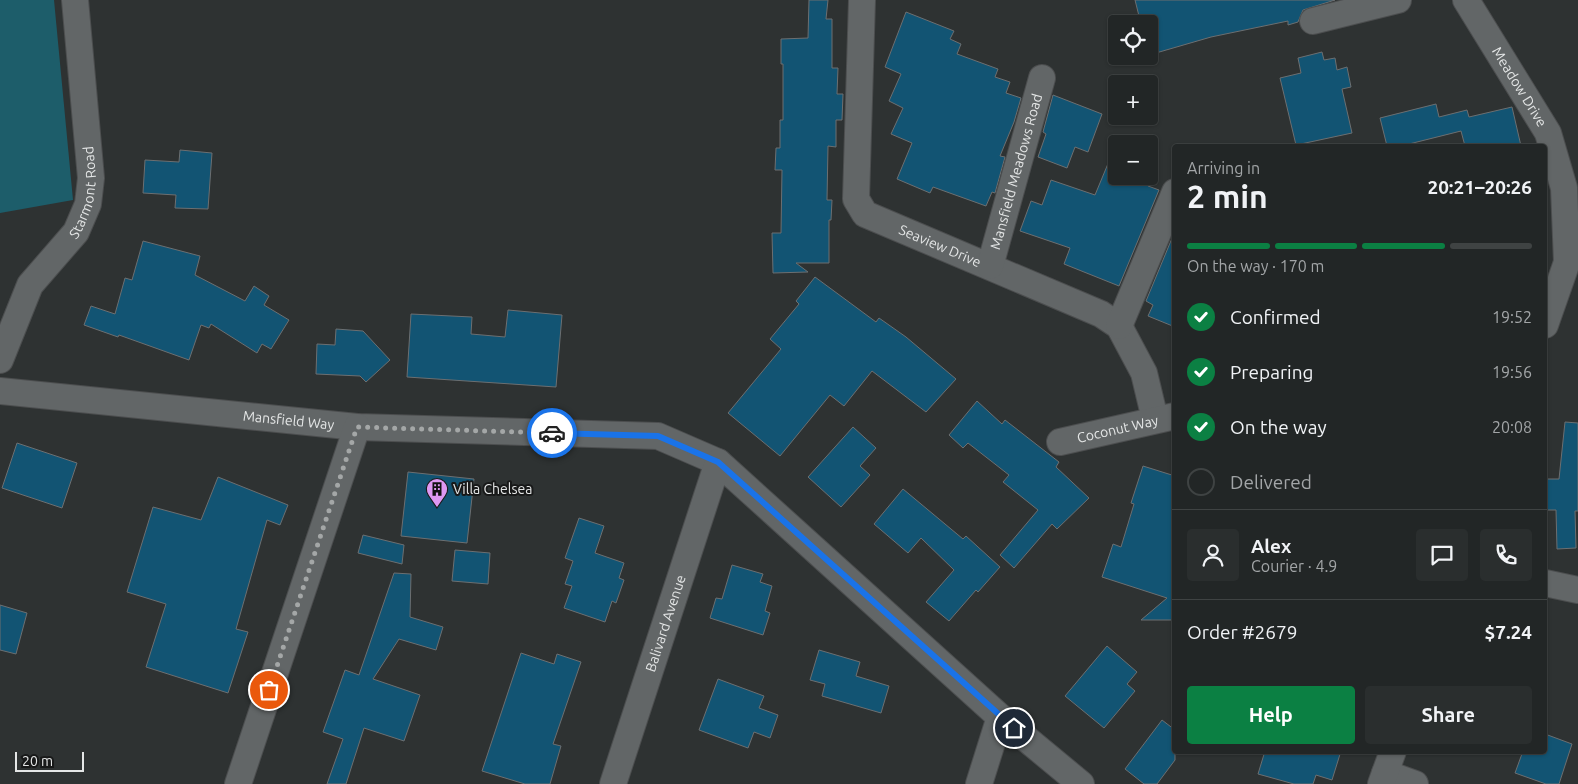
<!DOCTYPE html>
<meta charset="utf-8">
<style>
body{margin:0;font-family:Ubuntu,sans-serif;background:#2a2e2e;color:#f1f3f6;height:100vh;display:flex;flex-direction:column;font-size:19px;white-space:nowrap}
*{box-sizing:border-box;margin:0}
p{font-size:16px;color:#a2a5a7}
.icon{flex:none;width:28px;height:28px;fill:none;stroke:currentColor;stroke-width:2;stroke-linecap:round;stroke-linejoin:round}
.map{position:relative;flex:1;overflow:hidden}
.panel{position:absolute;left:1172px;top:144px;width:375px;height:610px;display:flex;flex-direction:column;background:#222626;border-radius:5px;box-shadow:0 1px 4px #0004,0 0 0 1px #3f4343}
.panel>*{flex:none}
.buttons{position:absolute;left:1108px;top:15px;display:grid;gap:10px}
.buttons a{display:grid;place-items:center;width:50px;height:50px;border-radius:5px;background:#222626;box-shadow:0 1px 4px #0004,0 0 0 1px #3f4343;font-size:25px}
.scale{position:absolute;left:15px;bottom:12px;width:69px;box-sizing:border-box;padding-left:5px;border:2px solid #e4e6e6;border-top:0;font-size:14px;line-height:18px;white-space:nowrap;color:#e4e6e6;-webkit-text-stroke:4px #181919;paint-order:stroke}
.pin{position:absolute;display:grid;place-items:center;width:42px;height:42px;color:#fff;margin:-21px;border:2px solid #fff;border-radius:50%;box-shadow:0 1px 5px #0007}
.courier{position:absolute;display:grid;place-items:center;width:50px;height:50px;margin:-25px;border:4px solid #1a73e8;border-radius:50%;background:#fff;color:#222;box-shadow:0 1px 6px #0007}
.headline em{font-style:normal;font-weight:700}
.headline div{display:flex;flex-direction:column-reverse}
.headline{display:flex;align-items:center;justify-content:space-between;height:85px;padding:0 15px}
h1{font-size:32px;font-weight:700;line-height:38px}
.bar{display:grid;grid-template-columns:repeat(4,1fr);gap:8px 5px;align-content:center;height:60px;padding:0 15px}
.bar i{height:6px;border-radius:4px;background:#3f4343}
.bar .selected{background:#0b8043}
.bar p{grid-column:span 4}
.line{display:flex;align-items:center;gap:12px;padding:0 15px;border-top:1px solid #3f4343}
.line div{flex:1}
.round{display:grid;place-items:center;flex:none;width:52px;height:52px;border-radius:5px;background:#2a2e2e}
ol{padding:0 15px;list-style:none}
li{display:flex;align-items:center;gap:15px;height:55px}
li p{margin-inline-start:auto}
li .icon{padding:5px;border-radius:50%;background:#0b8043;color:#fff;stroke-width:4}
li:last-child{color:#a2a5a7}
li i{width:28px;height:28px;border:2px solid #3f4343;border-radius:50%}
.action{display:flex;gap:10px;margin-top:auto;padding:10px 15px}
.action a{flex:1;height:58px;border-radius:5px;background:#0b8043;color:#fff;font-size:20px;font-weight:700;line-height:58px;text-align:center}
.action a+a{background:#2a2e2e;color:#f1f3f6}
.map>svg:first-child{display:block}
</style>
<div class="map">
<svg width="1578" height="784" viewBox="0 0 1578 784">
<rect width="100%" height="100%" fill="#2e3232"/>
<path fill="#1d5d6a" d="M0,0H54L73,200L0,213Z"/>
<path fill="#125473" stroke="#6c6f71" d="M809,0H828L826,19H832V68H838L837,94H843L842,120H836V147L828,146L827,200H832L831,220H829V263H796L808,272L773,273L772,233H781L782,170H775L776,148H780V120H783V64H781V39L808,38Z
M1135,0H1335L1303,10L1298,22L1288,25V21L1211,37L1149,55V24H1141Z
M906,12L954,31L950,39L961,44L957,54L998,69L995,77L1010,82L1006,93L1021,98L1014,122L1000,156L1005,157L995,193L992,192L986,206L933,187L930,193L897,179L912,143L891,134L903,108L889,101L901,74L885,67Z
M1322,52L1324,60L1335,58L1337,70L1347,67L1351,87L1342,89L1352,133L1296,145L1280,78L1301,73L1298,58Z
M1053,95L1102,114L1088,152L1075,147L1067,168L1038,157L1046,134L1043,132Z
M1436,104L1439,117L1467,110L1469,117L1512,107L1521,146H1465L1461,131L1409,144L1410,146H1387L1380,118Z
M180,150L212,153L208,209L175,208L176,195L143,193L145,160L179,162Z
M1112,154L1116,156V176H1149L1152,177L1148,186L1159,190L1119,286L1064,264L1070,248L1020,231L1031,201L1042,205L1051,180L1095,195Z
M1175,231V327L1148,316L1153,305L1146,301Z
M143,241L200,256L195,275L245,301L254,286L269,296L264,305L289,320L271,349L262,344L257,353L211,324L209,328L201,325L189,360L119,335L118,337L84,325L91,306L115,314L125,278L132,280Z
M815,277L876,322L879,318L906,337L956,379L926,412L872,371L844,406L830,395L780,456L728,413L781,349L770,339L799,304L796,301Z
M508,310L562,315L556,387L407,377L411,314L472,317L471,334L505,337Z
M336,329L363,331L390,360L366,382L360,376L316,374L317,344L335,345Z
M977,401L1002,424L1005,420L1059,462L1056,467L1089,498L1057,529L1052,524L1014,568L1000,555L1038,510L1003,482L1009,475L968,443L963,448L949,435Z
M1565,422L1578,423V511H1575L1576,548L1557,549L1556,510H1545V479H1559Z
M853,427L876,448L860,466L870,475L841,507L808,477Z
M17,443L77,463L62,508L2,488Z
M1143,466L1175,476V620H1141L1167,598L1102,577L1113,544L1121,547L1134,504L1131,503Z
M408,472L474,479L467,543L401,536Z
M218,477L288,505L280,525L267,520L236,629L248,632L228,693L146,667L166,604L127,592L153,507L201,520Z
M903,489L963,539L966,536L1000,567L978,592L976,590L949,621L926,602L954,570L921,538L908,553L874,524Z
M579,518L604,526L595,553L624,563L619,578L624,580L616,603L612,601L605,622L564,608L572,586L565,584L573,561L565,558Z
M363,535L404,545L402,564L358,553Z
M455,550L490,553L488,584L452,581Z
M732,565L763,574L760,582L772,586L765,611L770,613L763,635L710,618L716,598L722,599Z
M394,573L411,574L410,617L443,627L436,650L399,639L373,679L420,695L404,741L364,728L346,784H327L343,739L323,732L345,670L359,675Z
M0,605L27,613L16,654L0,650Z
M1107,646L1137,672L1127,684L1135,691L1104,728L1065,696Z
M819,650L860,662L856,676L889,686L881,713L822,696L825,684L810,680Z
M521,653L554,664L557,654L581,662L553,744L561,746L550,784H525L482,771Z
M718,679L764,696L759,708L778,715L770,738L754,732L748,748L699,730Z
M1162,720L1175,730V760L1157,784H1144L1125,769Z
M1545,734L1572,744L1559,784H1546L1515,773L1523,751H1545Z
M1265,751H1341L1332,780L1316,775L1313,784H1294L1258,774Z"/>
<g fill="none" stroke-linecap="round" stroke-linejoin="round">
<g stroke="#4c4e4f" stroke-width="28">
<g id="street">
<path id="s1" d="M862,0L856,199L865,214L1101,314L1119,326L1144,373L1155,419"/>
<path id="s2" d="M1466,0L1548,133L1564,188L1567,262L1545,325"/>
<path d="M1313,21L1398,0"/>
<path id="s3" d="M990,266L1042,78"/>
<path d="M1119,326L1175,192"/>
<path id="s4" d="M0,360L30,285L76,232L88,204L91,178L75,0"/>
<path id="s5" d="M0,391L357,427L658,436L718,462L1000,717L1081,784"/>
<path id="s6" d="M1060,442L1175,416"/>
<path d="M1545,583L1578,590"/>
<path d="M1385,773L1415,784"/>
<path d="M238,784L357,427"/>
<path id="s7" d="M613,784L718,462"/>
<path d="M979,784L1000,717"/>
<path d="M1381,784L1393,751"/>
</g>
</g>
<use href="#street" stroke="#626667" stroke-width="26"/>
</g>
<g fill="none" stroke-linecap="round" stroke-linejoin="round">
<path stroke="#a4a7a7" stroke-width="5" stroke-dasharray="0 9" d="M269,690L357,427L552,433"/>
<path stroke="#1a73e8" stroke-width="6" d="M552,433L658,436L718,462L1014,728"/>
</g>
<defs>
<g id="building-pin" transform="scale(1.125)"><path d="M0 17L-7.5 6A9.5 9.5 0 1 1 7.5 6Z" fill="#de98f2" stroke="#181919"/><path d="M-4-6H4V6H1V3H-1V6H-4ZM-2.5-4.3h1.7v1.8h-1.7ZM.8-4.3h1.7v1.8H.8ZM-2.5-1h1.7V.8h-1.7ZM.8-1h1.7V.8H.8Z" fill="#111"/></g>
</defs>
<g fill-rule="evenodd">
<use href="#building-pin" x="437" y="489"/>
</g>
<g text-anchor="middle" stroke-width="4" stroke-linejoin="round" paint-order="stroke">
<g font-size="14" fill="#e4e6e6" stroke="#181919">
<text dy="5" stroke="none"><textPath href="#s2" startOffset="102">Meadow Drive</textPath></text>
<text dy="5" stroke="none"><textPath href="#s3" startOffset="98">Mansfield Meadows Road</textPath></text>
<text dy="5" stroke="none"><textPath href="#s4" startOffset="192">Starmont Road</textPath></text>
<text dy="5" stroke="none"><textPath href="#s1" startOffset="298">Seaview Drive</textPath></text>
<text dy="5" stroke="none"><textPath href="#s5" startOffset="290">Mansfield Way</textPath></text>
<text dy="5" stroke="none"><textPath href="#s6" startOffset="59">Coconut Way</textPath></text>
<text dy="5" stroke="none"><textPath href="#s7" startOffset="169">Balivard Avenue</textPath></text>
</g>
<g font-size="14" fill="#e4e6e6" stroke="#181919" text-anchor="start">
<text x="453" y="494">Villa Chelsea</text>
</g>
</g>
</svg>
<div class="buttons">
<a><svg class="icon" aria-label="locate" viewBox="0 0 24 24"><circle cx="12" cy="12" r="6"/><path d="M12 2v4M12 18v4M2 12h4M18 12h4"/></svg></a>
<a>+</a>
<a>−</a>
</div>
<div class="scale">20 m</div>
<div class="pin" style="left:269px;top:690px;background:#ea580c"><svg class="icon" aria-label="bag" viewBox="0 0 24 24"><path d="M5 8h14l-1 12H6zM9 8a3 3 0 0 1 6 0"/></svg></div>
<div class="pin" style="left:1014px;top:728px;background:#1f2937"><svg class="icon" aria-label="home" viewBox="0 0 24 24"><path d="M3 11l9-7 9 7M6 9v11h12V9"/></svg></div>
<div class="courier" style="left:552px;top:433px"><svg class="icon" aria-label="car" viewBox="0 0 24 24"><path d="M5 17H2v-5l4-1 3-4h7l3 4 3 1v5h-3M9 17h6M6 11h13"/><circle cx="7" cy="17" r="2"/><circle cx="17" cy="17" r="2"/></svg></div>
<section class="panel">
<div class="headline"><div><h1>2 min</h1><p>Arriving in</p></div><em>20:21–20:26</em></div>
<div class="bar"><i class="selected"></i><i class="selected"></i><i class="selected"></i><i></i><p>On the way · 170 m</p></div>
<ol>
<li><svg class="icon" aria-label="check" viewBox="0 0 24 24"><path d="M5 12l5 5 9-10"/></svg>Confirmed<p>19:52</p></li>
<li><svg class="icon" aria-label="check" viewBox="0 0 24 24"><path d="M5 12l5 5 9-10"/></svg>Preparing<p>19:56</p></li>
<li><svg class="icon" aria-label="check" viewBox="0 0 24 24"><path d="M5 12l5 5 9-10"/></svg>On the way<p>20:08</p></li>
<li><i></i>Delivered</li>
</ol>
<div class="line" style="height:90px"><a class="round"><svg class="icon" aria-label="person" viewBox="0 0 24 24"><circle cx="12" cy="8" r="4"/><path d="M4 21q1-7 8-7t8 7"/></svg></a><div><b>Alex</b><p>Courier · 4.9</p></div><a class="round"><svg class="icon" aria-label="chat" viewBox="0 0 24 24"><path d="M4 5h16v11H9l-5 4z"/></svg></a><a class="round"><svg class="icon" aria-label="phone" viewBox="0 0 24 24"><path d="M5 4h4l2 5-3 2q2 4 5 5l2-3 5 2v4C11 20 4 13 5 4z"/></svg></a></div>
<div class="line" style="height:65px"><div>Order #2679</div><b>$7.24</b></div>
<div class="action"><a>Help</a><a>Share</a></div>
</section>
</div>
